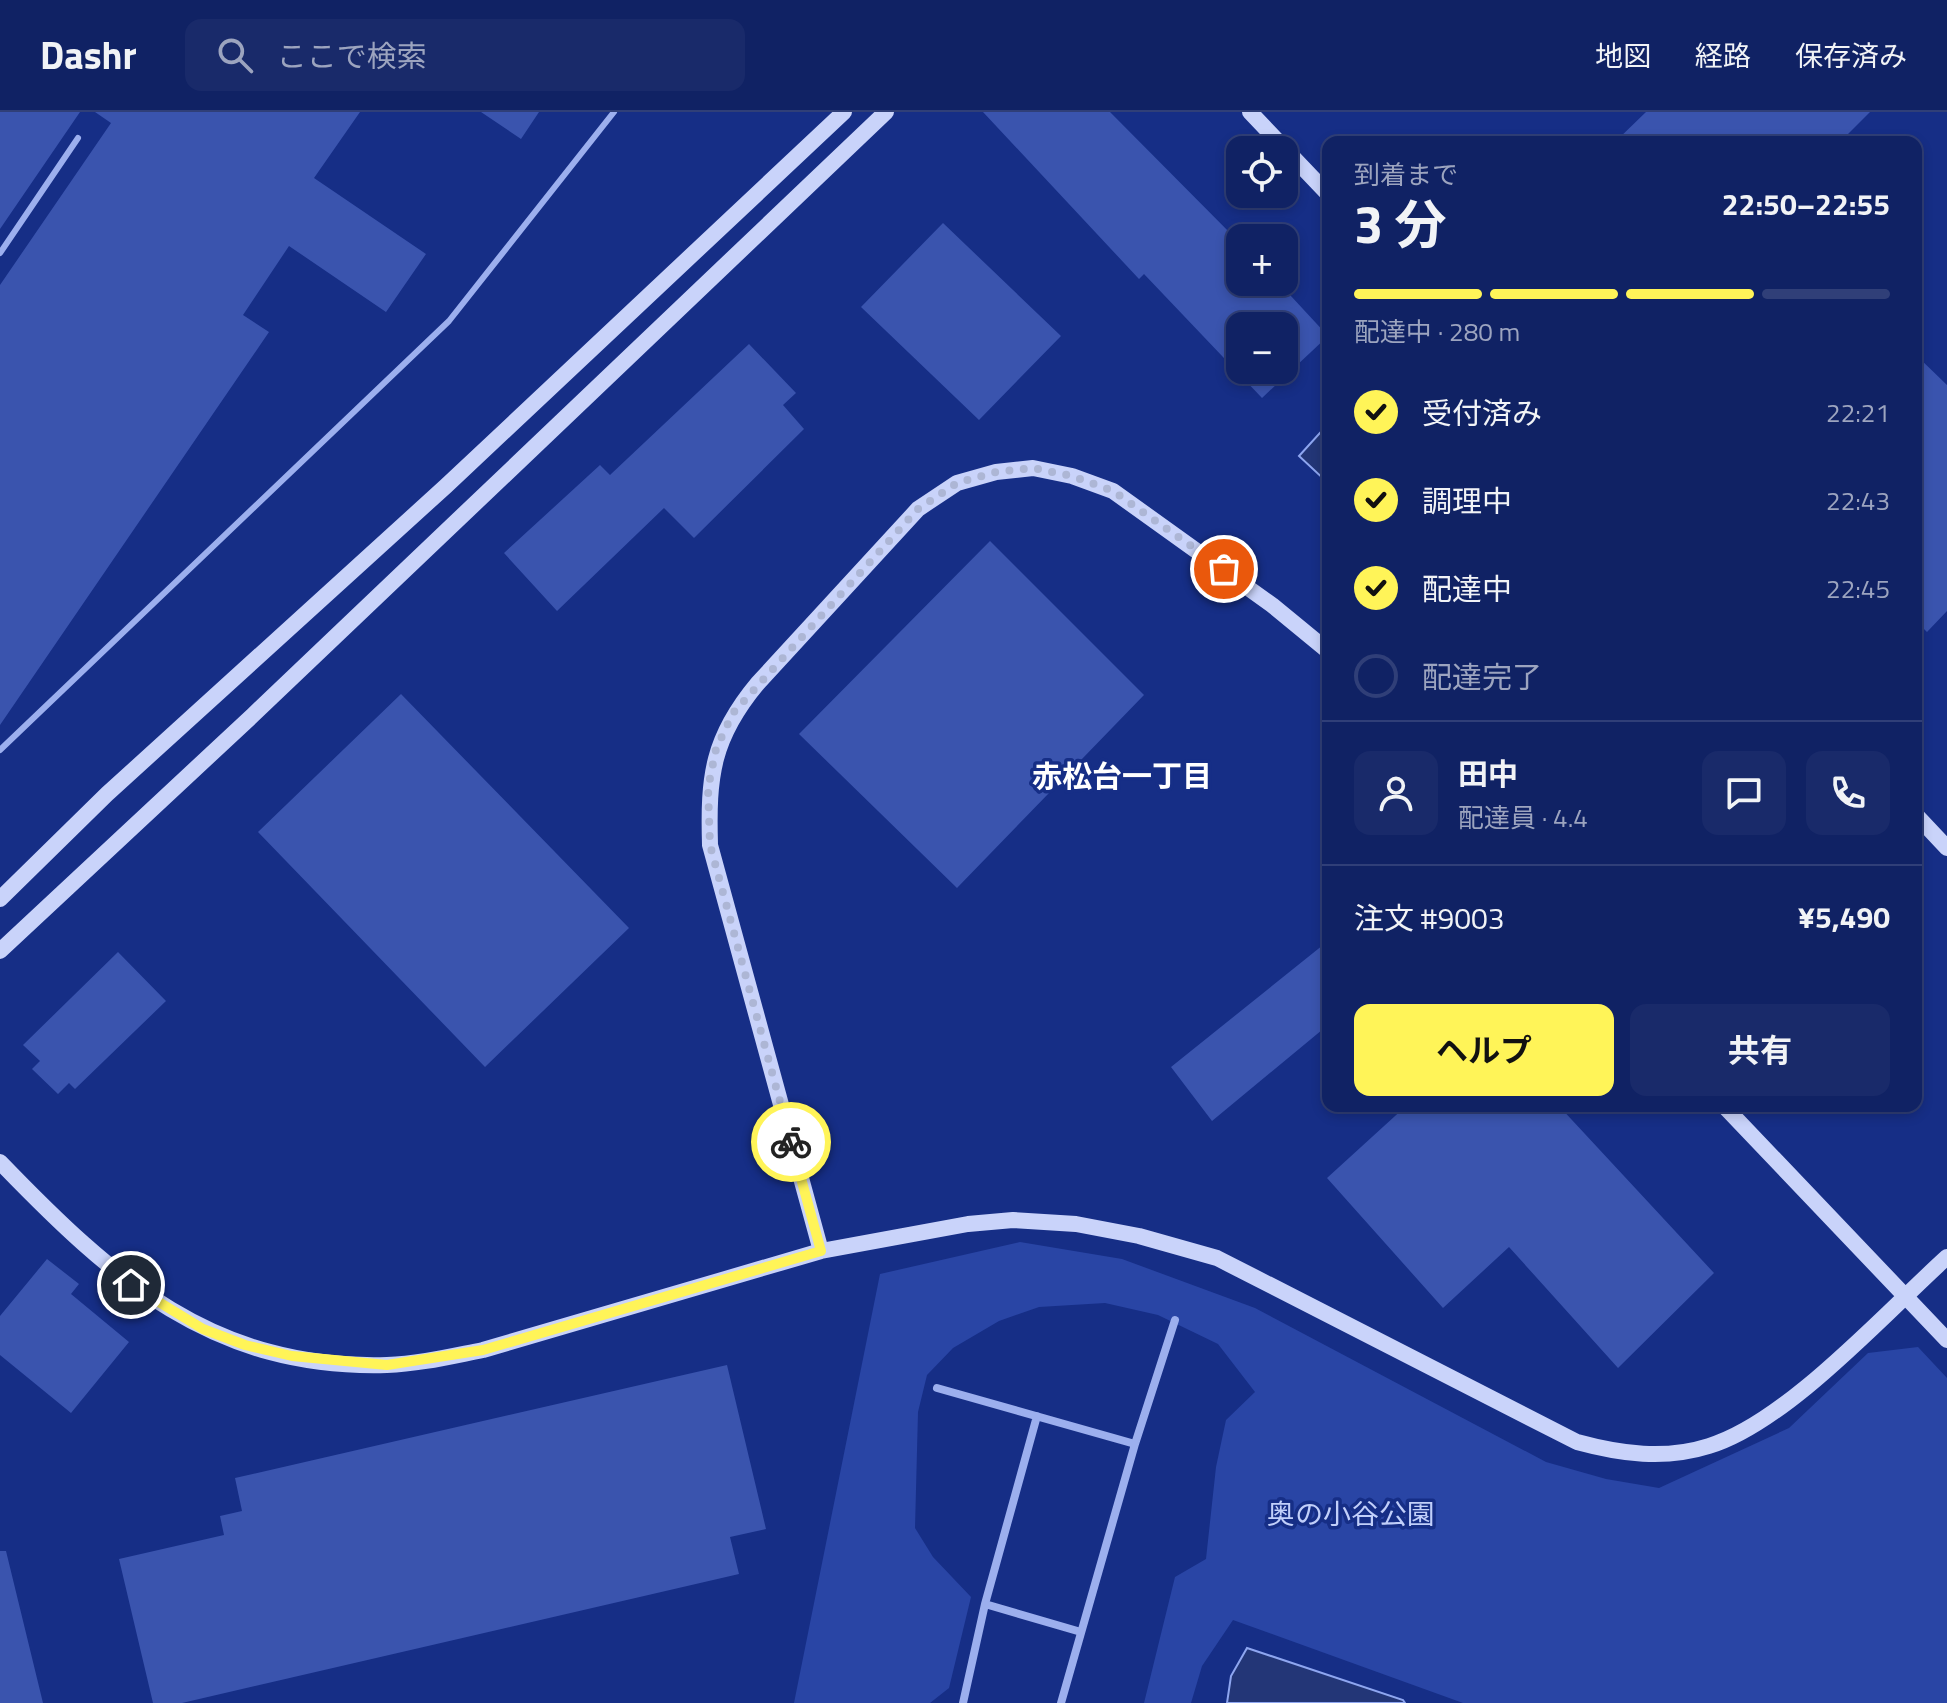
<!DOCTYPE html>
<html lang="ja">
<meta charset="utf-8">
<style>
body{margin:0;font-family:"Titillium Web","Noto Sans JP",sans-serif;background:#192a6a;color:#f1f3f6;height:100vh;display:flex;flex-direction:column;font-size:30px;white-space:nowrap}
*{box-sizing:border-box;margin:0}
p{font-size:26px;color:#9ca4bf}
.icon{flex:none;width:44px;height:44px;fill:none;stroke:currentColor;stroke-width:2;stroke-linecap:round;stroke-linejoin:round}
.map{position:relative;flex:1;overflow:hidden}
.panel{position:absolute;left:1322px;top:24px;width:600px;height:976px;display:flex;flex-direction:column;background:#102264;border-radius:16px;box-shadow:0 4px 12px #0003,0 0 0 2px #303f78}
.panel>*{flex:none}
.buttons{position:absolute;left:1226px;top:24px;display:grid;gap:16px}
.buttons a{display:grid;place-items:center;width:72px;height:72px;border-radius:16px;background:#102264;box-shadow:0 4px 12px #0003,0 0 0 2px #303f78;font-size:40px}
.pin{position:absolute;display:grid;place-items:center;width:68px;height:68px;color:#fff;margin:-34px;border:4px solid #fff;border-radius:50%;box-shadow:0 2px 8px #0007}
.courier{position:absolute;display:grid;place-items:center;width:80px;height:80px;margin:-40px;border:6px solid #fff458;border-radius:50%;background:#fff;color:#222;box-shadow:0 2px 10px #0007}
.head em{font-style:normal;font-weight:700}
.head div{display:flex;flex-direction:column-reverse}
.head{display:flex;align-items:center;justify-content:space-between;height:136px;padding:0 32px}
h1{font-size:52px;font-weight:700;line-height:60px}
.bar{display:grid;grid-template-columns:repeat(4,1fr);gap:12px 8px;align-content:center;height:96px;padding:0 32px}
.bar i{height:10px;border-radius:6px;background:#303f78}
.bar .on{background:#fff458}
.bar p{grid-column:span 4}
.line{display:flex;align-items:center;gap:20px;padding:0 32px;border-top:2px solid #303f78}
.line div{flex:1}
.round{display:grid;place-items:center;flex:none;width:84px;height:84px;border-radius:16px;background:#192a6a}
ol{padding:0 32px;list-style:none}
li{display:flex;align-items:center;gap:24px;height:88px}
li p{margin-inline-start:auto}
li .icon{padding:8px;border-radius:50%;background:#fff458;color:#111;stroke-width:4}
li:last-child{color:#9ca4bf}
li i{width:44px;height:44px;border:4px solid #303f78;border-radius:50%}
.action{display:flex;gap:16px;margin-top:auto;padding:16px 32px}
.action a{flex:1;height:92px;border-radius:16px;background:#fff458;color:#111;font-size:32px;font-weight:700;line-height:92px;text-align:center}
.action a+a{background:#192a6a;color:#f1f3f6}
header{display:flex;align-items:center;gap:48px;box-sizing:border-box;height:112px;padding:0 40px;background:#102264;border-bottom:2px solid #303f78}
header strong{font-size:38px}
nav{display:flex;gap:44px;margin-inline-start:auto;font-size:28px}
.search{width:560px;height:72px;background:#192a6a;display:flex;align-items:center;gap:20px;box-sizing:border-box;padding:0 28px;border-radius:16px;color:#9ca4bf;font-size:30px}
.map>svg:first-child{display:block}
</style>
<header>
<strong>Dashr</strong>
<div class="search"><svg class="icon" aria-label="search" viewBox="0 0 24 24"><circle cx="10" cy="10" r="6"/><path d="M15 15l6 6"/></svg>ここで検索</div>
<nav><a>地図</a><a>経路</a><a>保存済み</a></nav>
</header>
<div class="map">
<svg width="1947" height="1591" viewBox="0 0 1947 1591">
<rect width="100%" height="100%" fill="#162e86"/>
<path fill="#2945a5" d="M1020,1130L1122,1147L1255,1196L1546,1350L1606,1367L1659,1376L1789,1316L1868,1241L1918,1235L1947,1266V1591H1463L1233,1508L1202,1554L1191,1591H1144L1175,1465L1206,1447L1216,1355L1226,1308L1255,1280L1218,1232L1158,1203L1105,1191L1039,1195L999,1209L953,1236L927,1263L918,1300L915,1416L933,1445L971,1485L949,1576L930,1591H794L880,1162Z"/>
<path fill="#233677" stroke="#8ea6f0" stroke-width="2" d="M1328,312V371L1299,344Z
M1247,1536L1403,1588L1405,1591H1227L1231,1564Z"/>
<path fill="#3a54ae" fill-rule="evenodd" d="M0,0H80L0,117Z
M95,0H360L314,66L426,142L386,200L289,134L243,203L269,220L0,613V173L111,11Z
M481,0H539L521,27Z
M983,0H1110L1240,131V170H1278L1328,224L1262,286L1144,162L1139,167ZM1240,214H1284V258H1240Z
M1646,0H1870L1840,30H1615Z
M943,111L1061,224L979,308L861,195Z
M749,232L796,281L783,293L804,317L694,426L664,396L557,499L504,441L600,353L610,363Z
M1916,243L1947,273V499L1927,520L1916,509Z
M990,429L1144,583L957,776L799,622Z
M401,582L629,816L485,955L258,720Z
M1328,829V913L1212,1009L1171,955Z
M118,840L166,889L75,977L69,971L58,982L32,957L40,949L23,933Z
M1406,994H1559L1714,1161L1618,1256L1509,1135L1443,1196L1327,1066Z
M47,1147L79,1172L71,1182L129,1230L71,1301L0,1243V1204Z
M727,1253L766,1417L730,1425L739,1462L182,1591H153L119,1447L224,1423L220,1404L242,1399L235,1366Z
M0,1439H6L43,1591H0Z"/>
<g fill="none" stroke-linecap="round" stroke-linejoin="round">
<path stroke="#9cafee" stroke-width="6" d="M0,141L78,26
M0,638L449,209L614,0"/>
<path stroke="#9cafee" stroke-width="8" d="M937,1276L1135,1332
M985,1492L1081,1520
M963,1591L985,1492L1037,1304
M1061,1591L1135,1332L1175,1208"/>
<path stroke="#c9d3fa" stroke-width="16" d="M1250,0L1328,82
M1916,703L1947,736
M0,787L107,682L446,374L844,0
M0,839L253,603L886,0
M1724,994L1947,1228
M0,1050C113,1167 213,1258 387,1253C419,1252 452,1244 483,1238L821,1139L968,1112L1013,1108L1076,1112L1139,1124L1217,1146L1577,1330C1621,1342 1665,1348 1709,1334C1786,1311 1885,1201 1947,1145
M821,1139L710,733C708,664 712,626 758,571L918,397L957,371L996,360L1033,356L1072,364L1113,379L1272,493L1328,539"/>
</g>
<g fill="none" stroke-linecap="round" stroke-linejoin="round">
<path stroke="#adb6d5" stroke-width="8" stroke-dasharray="0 14.4" d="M791,1030L710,733L708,676L716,637L733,601L918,397L957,371L996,360L1033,356L1072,364L1113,379L1224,457"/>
<path stroke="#fff458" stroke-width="10" d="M131,1173L203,1217L245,1233L292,1244L387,1253L483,1238L821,1139L791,1030"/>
</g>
<g text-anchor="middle" stroke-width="7" stroke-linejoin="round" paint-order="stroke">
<g font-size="28" fill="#c1cffa" stroke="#162e86">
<text x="1351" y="1412">奥の小谷公園</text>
</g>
<g font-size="30" font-weight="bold" fill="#fff" stroke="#162e86">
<text x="1122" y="675">赤松台一丁目</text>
</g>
</g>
</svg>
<div class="buttons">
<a><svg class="icon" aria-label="locate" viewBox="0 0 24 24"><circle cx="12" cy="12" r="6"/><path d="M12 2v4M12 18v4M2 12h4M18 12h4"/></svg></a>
<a>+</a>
<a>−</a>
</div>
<div class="pin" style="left:1224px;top:457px;background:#ea580c"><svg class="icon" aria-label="bag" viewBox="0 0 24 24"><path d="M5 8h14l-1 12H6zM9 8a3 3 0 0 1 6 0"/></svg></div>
<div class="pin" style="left:131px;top:1173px;background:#1f2937"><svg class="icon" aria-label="home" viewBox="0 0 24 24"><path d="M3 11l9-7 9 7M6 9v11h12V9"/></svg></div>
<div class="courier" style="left:791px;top:1030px"><svg class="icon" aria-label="bike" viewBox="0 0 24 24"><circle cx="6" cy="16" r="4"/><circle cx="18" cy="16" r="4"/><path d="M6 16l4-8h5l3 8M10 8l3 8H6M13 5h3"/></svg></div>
<section class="panel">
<div class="head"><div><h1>3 分</h1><p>到着まで</p></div><em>22:50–22:55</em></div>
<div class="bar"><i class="on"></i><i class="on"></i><i class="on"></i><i></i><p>配達中 · 280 m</p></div>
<ol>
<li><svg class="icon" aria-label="check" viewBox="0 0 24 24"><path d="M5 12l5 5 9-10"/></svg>受付済み<p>22:21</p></li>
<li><svg class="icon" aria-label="check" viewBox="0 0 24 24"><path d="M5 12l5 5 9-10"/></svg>調理中<p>22:43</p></li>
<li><svg class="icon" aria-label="check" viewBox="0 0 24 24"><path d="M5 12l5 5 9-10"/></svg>配達中<p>22:45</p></li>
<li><i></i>配達完了</li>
</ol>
<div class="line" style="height:144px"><a class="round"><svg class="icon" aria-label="person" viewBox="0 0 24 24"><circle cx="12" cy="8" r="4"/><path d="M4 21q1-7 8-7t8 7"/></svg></a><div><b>田中</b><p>配達員 · 4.4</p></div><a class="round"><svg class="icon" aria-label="chat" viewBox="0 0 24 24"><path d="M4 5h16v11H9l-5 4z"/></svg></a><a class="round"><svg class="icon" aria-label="phone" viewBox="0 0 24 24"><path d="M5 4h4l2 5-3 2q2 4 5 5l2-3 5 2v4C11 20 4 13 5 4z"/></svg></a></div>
<div class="line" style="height:104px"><div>注文 #9003</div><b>¥5,490</b></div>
<div class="action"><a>ヘルプ</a><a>共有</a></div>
</section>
</div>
